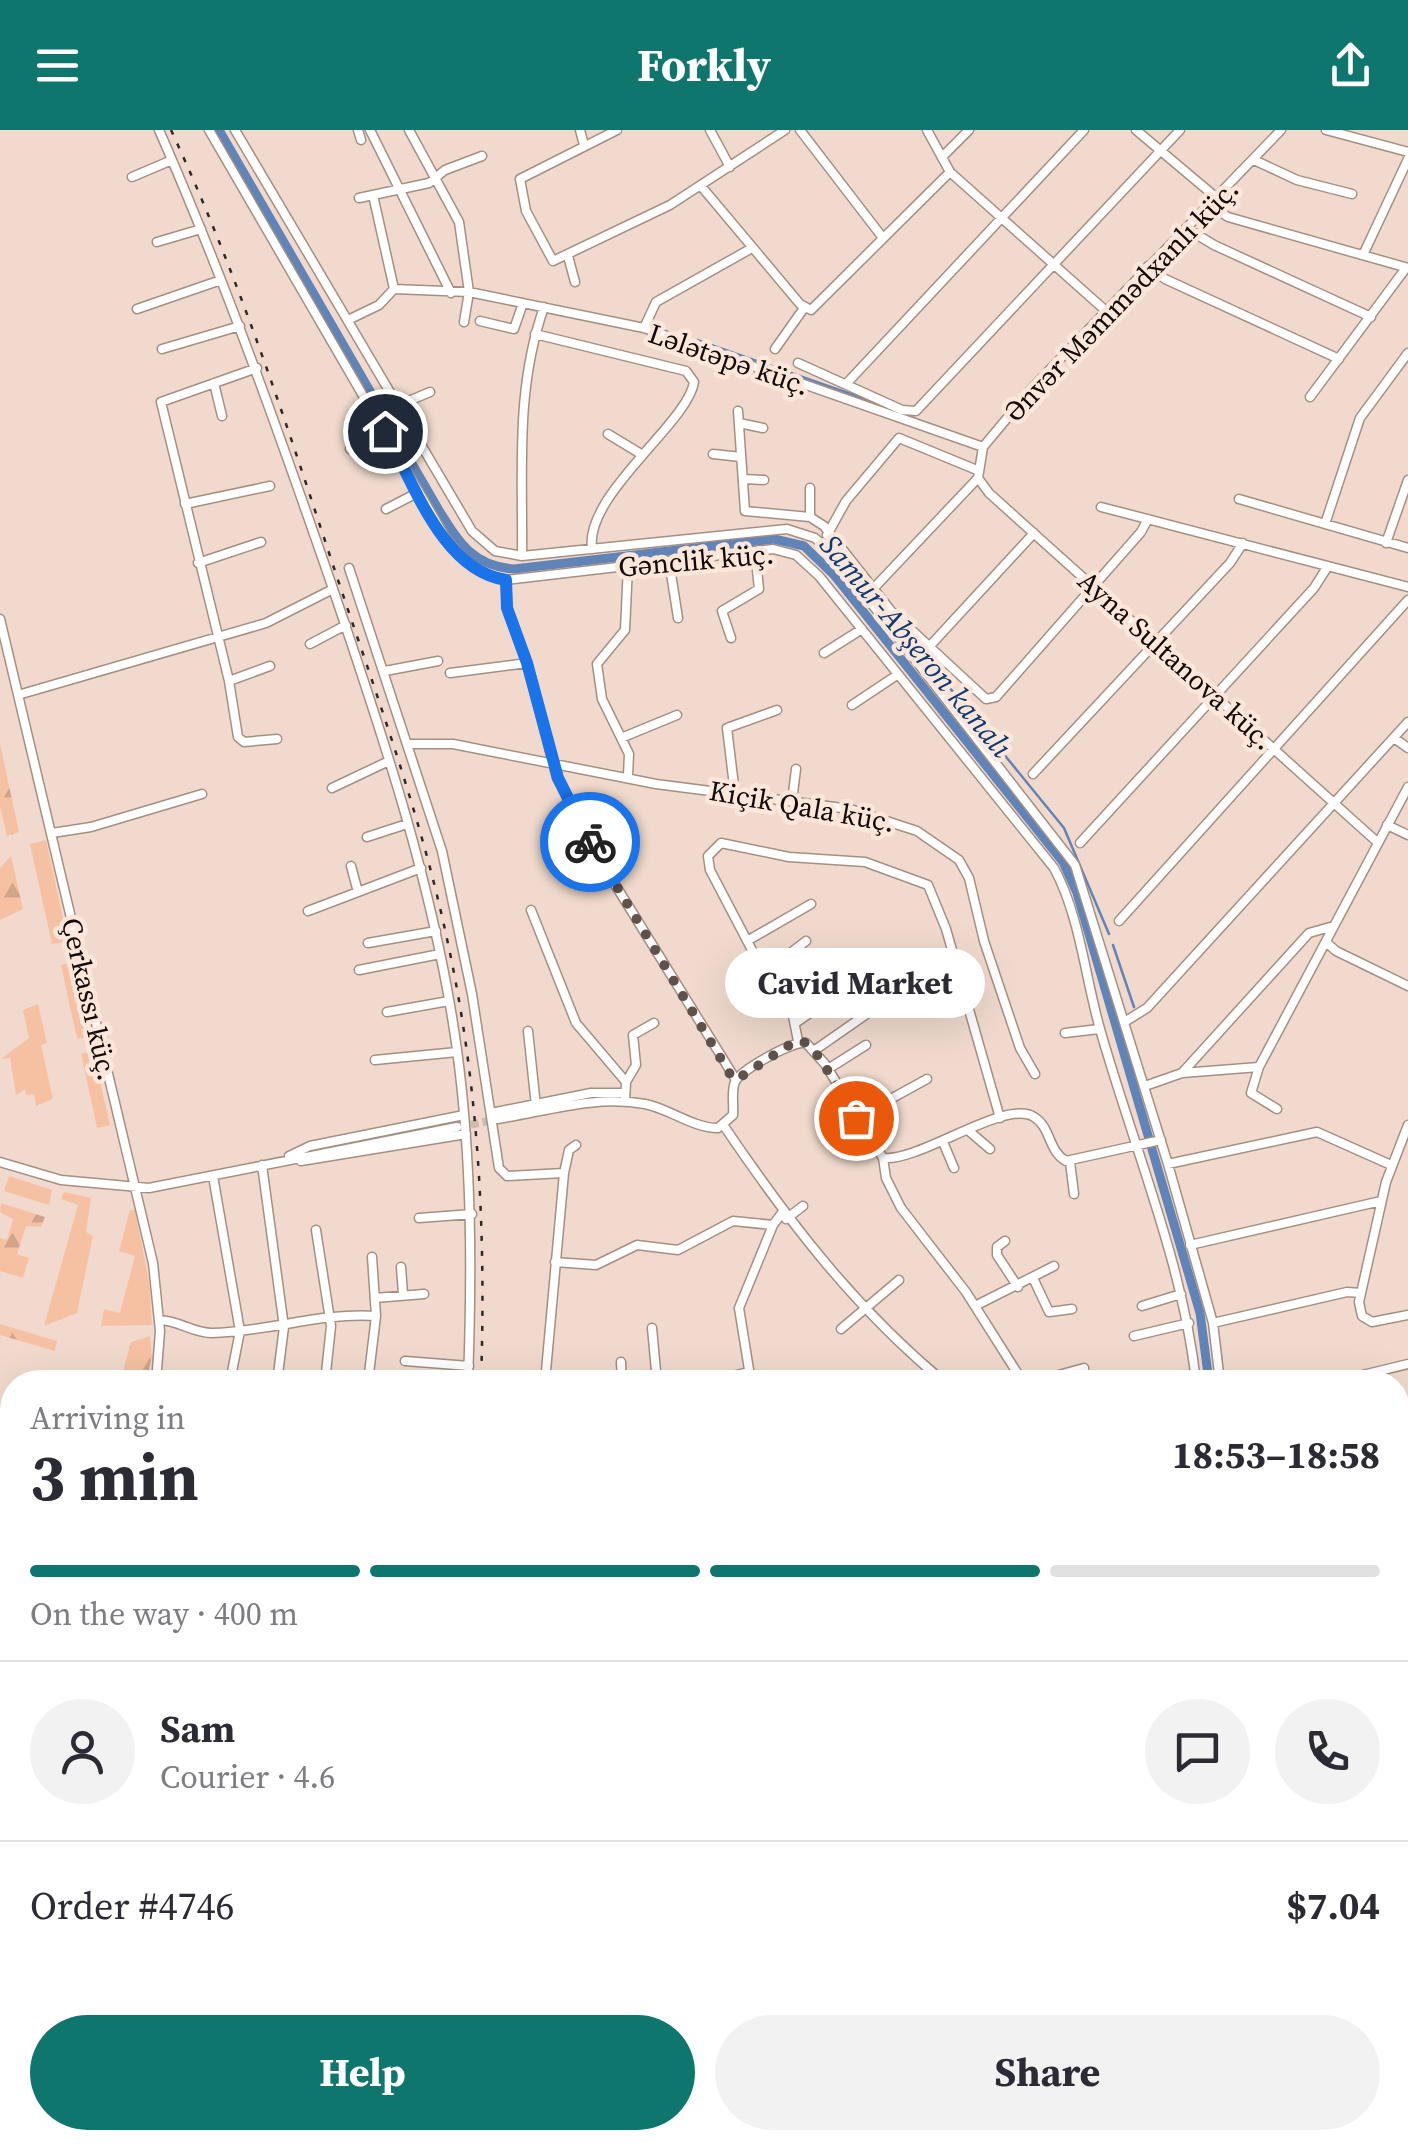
<!DOCTYPE html>
<meta charset="utf-8">
<style>
body{margin:0;font-family:"Source Serif 4",serif;background:#f2f2f3;color:#2b2b33;height:100vh;display:flex;flex-direction:column;font-size:38px;white-space:nowrap}
*{box-sizing:border-box;margin:0}
p{font-size:32px;color:#7c7c81}
.icon{flex:none;width:55px;height:55px;fill:none;stroke:currentColor;stroke-width:2;stroke-linecap:round;stroke-linejoin:round}
.map{position:relative;flex:1;overflow:hidden}
.drawer{position:absolute;left:0px;top:1240px;width:1410px;height:780px;display:flex;flex-direction:column;background:#fff;border-radius:40px 40px 0 0;box-shadow:0 10px 40px #0002}
.drawer>*{flex:none}
.pin{position:absolute;display:grid;place-items:center;width:85px;height:85px;color:#fff;margin:-42px;border:5px solid #fff;border-radius:50%;box-shadow:0 2px 10px #0007}
.courier{position:absolute;display:grid;place-items:center;width:100px;height:100px;margin:-50px;border:8px solid #1a73e8;border-radius:50%;background:#fff;color:#222;box-shadow:0 2px 12px #0007}
.bubble{position:absolute;height:70px;border-radius:35px;background:#fff;box-shadow:0 10px 40px #0002;font-size:32px;font-weight:700;line-height:70px;text-align:center}
.summary em{font-style:normal;font-weight:700}
.summary div{display:flex;flex-direction:column-reverse}
.summary{display:flex;align-items:center;justify-content:space-between;height:170px;padding:0 30px}
h1{font-size:65px;font-weight:700;line-height:75px}
.bar{display:grid;grid-template-columns:repeat(4,1fr);gap:15px 10px;align-content:center;height:120px;padding:0 30px}
.bar i{height:12px;border-radius:8px;background:#e1e1e2}
.bar .active{background:#0f766e}
.bar p{grid-column:span 4}
.line{display:flex;align-items:center;gap:25px;padding:0 30px;border-top:2px solid #e1e1e2}
.line div{flex:1}
.round{display:grid;place-items:center;flex:none;width:105px;height:105px;border-radius:52px;background:#f2f2f3}
.action{display:flex;gap:20px;margin-top:auto;padding:20px 30px}
.action a{flex:1;height:115px;border-radius:60px;background:#0f766e;color:#fff;font-size:40px;font-weight:700;line-height:115px;text-align:center}
.action a+a{background:#f2f2f3;color:#2b2b33}
header{display:flex;justify-content:space-between;align-items:center;height:130px;padding:0 30px;background:#0f766e;color:#fff;font-size:45px;font-weight:700}
.map>svg:first-child{display:block}
</style>
<header><svg class="icon" aria-label="menu" viewBox="0 0 24 24"><path d="M4 6h16M4 12h16M4 18h16"/></svg>Forkly<svg class="icon" aria-label="share" viewBox="0 0 24 24"><path d="M12 15V3M7 8l5-5 5 5M5 13v7h14v-7"/></svg></header>
<div class="map">
<svg width="1408" height="2020" viewBox="0 0 1408 2020">
<defs>
<pattern id="forest-firs" width="22" height="20" patternUnits="userSpaceOnUse" patternTransform="scale(2.5)"><rect width="22" height="20" fill="#f6c1a2"/><path d="M5 1l3.5 6h-7zM16 11l3.5 6h-7z" fill="#d2a48a"/></pattern>
</defs>
<rect width="100%" height="100%" fill="#f1dacd"/>
<path fill="#f6c1a2" d="M46,710L68,811L52,814L30,714Z
M74,832L91,906L77,909L61,835Z
M38,874L47,913L41,915L53,969L36,976L34,964L26,965L25,959L16,965L10,928L1,929L29,908L23,880Z
M93,921L110,995L97,998L81,924Z
M9,1046L52,1060L49,1075L4,1061Z
M64,1062L91,1068L86,1102L93,1106L77,1183L44,1196L78,1075L61,1069Z
M130,1080H135L149,1151L152,1195L101,1196L104,1179L120,1183L135,1126L119,1121Z
M0,1386L12,1389V1434L0,1432Z"/>
<path fill="url(#forest-firs)" d="M0,614L19,702L7,706L0,676Z
M11,726L23,779L0,790V738Z
M1,1073L45,1087L41,1097L26,1096L17,1124L29,1128L23,1148L0,1141V1108L7,1110L13,1089L0,1082Z
M0,1194L57,1211L55,1221L0,1205Z
M150,1206L152,1227L146,1252H120L131,1212Z
M0,1474L5,1504L11,1506L2,1547Z
M0,1787L12,1790L8,1845L0,1841Z"/>
<g fill="none" stroke-linecap="round" stroke-linejoin="round">
<path stroke="#6184b8" stroke-width="2.5" d="M697,210L868,270
M936,541L1064,698L1109,804
M1113,815L1134,877"/>
<path stroke="#6184b8" stroke-width="9" d="M219,0L440,382C460,414 474,436 514,439L774,409L804,416L834,445L1063,732L1077,763L1200,1183L1209,1252
M1398,1732L1408,1750"/>
<path stroke="#cfbbaf" stroke-width="8" stroke-dasharray="8 4" stroke-linecap="butt" d="M459,997L494,990"/>
<g stroke="#a48f83" stroke-width="11">
<path id="minor" d="M159,0C224,148 278,300 331,453C383,606 435,760 457,920C472,1031 472,1141 468,1252
M209,0L445,407C462,430 478,445 506,450L773,419L796,425L819,446L1054,738C1080,786 1085,847 1100,899C1133,1016 1183,1132 1196,1252
M235,0L472,401L495,421L522,426L787,399L815,408L833,424L1075,735L1168,1034L1317,1002L1391,1035
M358,0L361,10
M370,0L451,163
M409,0L459,92L469,162L464,192
M580,0L584,15
M617,0L520,49L526,81L553,131L670,75L785,0
M710,0L730,37
M800,0L883,108
M927,0L950,42L1106,181
M1136,0L1218,69
M1326,0L1408,22
M944,25L969,0
M1254,30L1297,50L1352,64
M132,47L172,30
M701,56L800,174L811,180L950,42
M373,65L394,159
M359,68L429,53L445,40L482,26
M1211,76L1228,87L1408,138
M1186,98L1214,115L1371,187
M157,112L201,99
M1363,125L1408,29
M568,126L575,152
M1148,136L1165,149L1339,229
M137,179L221,150
M348,190L379,175L394,159L469,162L644,198L983,317
M480,191L514,199L523,173
M644,198L656,172L752,118
M535,204L686,241L694,252C688,293 584,365 592,419
M162,219L240,196
M775,219L804,178
M798,233L902,280L916,281L1180,0
M257,238L161,272L229,551L238,607L244,612L277,609
M214,253L222,286
M847,253L1084,0
M1310,267L1406,138
M399,275L430,262
M738,281L745,381L810,387L824,396L891,481L986,569L996,567L1141,402L1148,389
M739,293L763,298
M608,304L641,324
M350,319L385,301
M713,324L741,327
M978,348L989,363L1376,711
M978,348L983,317L1034,256L1281,0
M743,349L764,350
M810,358V387
M1239,369L1408,418
M185,374L270,356
M1101,377L1408,457
M386,379L419,362
M1325,394L1360,288L1408,223
M827,405L846,371L899,308L977,340
M1386,413L1408,350
M522,426C523,340 515,260 544,177
M669,431L678,488
M198,433L261,412
M628,436L625,500L597,534L602,569L629,624L628,646
M349,438L442,721L472,864L499,1038L507,1046L564,1043
M506,450L507,478L527,533L557,648L603,735L736,950
M873,459L978,348
M0,489L153,1133L160,1201L156,1252
M731,508L722,481L759,459L755,421
M310,514L346,495
M928,518L1034,403
M824,523L862,499
M385,541L438,531
M450,543L527,533
M229,551L270,536
M18,565L266,493L333,459
M852,575L897,545
M621,608L677,585
M1394,608L1408,618
M409,614H453L656,654L850,679L917,701L959,730L969,748L984,811L1020,918L1035,944
M1033,644L1230,433L1243,413
M332,658L389,631
M735,664L727,598L777,580
M792,671L796,639
M1387,695L1408,705
M52,703L91,697L202,664
M367,707L407,694
M1080,713L1314,458L1328,436
M569,733L594,719
M351,736L358,762
M531,780L576,893L626,952L625,971
M308,781L421,738
M1119,791L1408,470
M747,811L811,774
M368,813L436,801
M1327,813L1336,821L1408,856
M359,840L440,824
M767,841L806,811
M387,882L449,871
M1126,891L1147,878L1408,592
M797,892L881,833
M528,901L536,976
M1065,903L1099,899
M798,911L792,881L754,824L710,740L708,726L721,713L789,727L865,732L928,755L946,799L1000,988
M815,920L914,851
M375,930L457,922
M1259,937L1251,963L1277,979
M828,939L866,915
M1182,943L1259,937L1408,657
M626,952L636,935L633,905L654,893
M1145,956L1182,943L1309,803L1330,797
M491,983L591,963H625
M856,988L927,949
M498,989C548,981 594,965 645,974C670,979 693,998 718,998L733,985C734,975 731,961 735,952C740,940 794,910 806,913L825,934L883,1028L886,1048L901,1078L966,1162L1023,1252
M1408,995L1386,1052L1359,1172L1362,1186L1372,1192L1408,1185
M724,996C789,1092 854,1177 944,1252
M969,1001L990,1019
M943,1012L954,1038
M289,1026L310,1016L464,985
M883,1028C920,1032 1006,968 1034,987C1051,997 1048,1021 1066,1031L1161,1010
M301,1031L466,1004
M0,1032L61,1050L149,1058L457,997
M1070,1032L1074,1064
M1168,1034L1213,1193L1220,1252
M262,1035L284,1197L277,1252
M213,1046L240,1201L230,1252
M419,1088L472,1084
M786,1089L803,1076
M316,1100L331,1196L325,1252
M1005,1111L997,1117V1125L1018,1157
M1190,1115L1381,1071
M555,1132L596,1135L637,1115L678,1120L733,1091L773,1095
M401,1137L403,1164
M1034,1150L1049,1182L1072,1179
M375,1168L424,1164
M975,1176L1054,1136
M1142,1176L1181,1164
M160,1190C180,1191 193,1203 212,1203C267,1202 321,1182 376,1186
M1213,1193L1347,1162L1361,1163
M652,1198L657,1252
M841,1199L899,1150
M1134,1206L1189,1193
M405,1231L469,1236
M621,1232L622,1252
M368,1252L376,1186L372,1127
M545,1252L564,1043L569,1020L576,1015
M707,1252L749,1242
M751,1252L739,1178L773,1095L782,1083
M1033,1252L1084,1238
M1334,1252L1408,1234
M1398,1323L1408,1320
M1398,1429L1408,1425
M1398,1496L1408,1490
M0,1557L12,1560
M1398,1593L1408,1587
M1405,1685L1408,1683
M1398,1710L1408,1728
M0,1918L12,1867
M0,1976L12,1979
M205,2008L231,2020
M524,2008L528,2020
M1023,2008L1030,2020
M1102,2008L1109,2020
M82,2020L85,2008
M115,2020L116,2008
M290,2020L302,2008
M368,2020L370,2008
M436,2020L504,2008
M571,2020L575,2008
M645,2020L646,2008
M843,2020L872,2008"/>
</g>
<use href="#minor" stroke="#fff" stroke-width="8"/>
<path stroke="#302622" stroke-width="2.5" stroke-dasharray="5 10" stroke-linecap="butt" d="M171,0C236,140 284,286 332,432C373,556 420,681 447,809C479,955 486,1103 481,1252
M315,2020L318,2008
M334,2020L337,2008"/>
</g>
<g fill="none" stroke-linecap="round" stroke-linejoin="round">
<path stroke="#5f524c" stroke-width="10" stroke-dasharray="0 18" d="M590,712L730,944L736,950L794,912L803,911L820,928L856,988"/>
<path stroke="#1a73e8" stroke-width="12" d="M385,301C413,351 442,441 506,450L507,478L527,533L558,648L590,712"/>
</g>
<g text-anchor="middle" stroke-width="9" stroke-linejoin="round" paint-order="stroke">
<g font-size="28" fill="#110906" stroke="#fee7da">
<text transform="translate(1121 170) rotate(-46)" y="10">Ənvər Məmmədxanlı küç.</text>
<text transform="translate(729 229) rotate(19)" y="10">Lələtəpə küç.</text>
<text transform="translate(696 430) rotate(-5)" y="10">Gənclik küç.</text>
<text transform="translate(1176 530) rotate(42)" y="10">Ayna Sultanova küç.</text>
<text transform="translate(802 676) rotate(10)" y="10">Kiçik Qala küç.</text>
<text transform="translate(90 869) rotate(77)" y="10">Çerkassı küç.</text>
</g>
<g font-size="30" font-style="italic" fill="#0b3a7a" stroke="#fee7da">
<text transform="translate(916 516) rotate(50)" y="10">Samur-Abşeron kanalı</text>
</g>
</g>
</svg>
<div class="pin" style="left:856px;top:988px;background:#ea580c"><svg class="icon" aria-label="bag" viewBox="0 0 24 24"><path d="M5 8h14l-1 12H6zM9 8a3 3 0 0 1 6 0"/></svg></div>
<div class="pin" style="left:385px;top:301px;background:#1f2937"><svg class="icon" aria-label="home" viewBox="0 0 24 24"><path d="M3 11l9-7 9 7M6 9v11h12V9"/></svg></div>
<div class="courier" style="left:590px;top:712px"><svg class="icon" aria-label="bike" viewBox="0 0 24 24"><circle cx="6" cy="16" r="4"/><circle cx="18" cy="16" r="4"/><path d="M6 16l4-8h5l3 8M10 8l3 8H6M13 5h3"/></svg></div>
<div class="bubble" style="left:725px;top:818px;width:260px">Cavid Market</div>
<section class="drawer">
<div class="summary"><div><h1>3 min</h1><p>Arriving in</p></div><em>18:53–18:58</em></div>
<div class="bar"><i class="active"></i><i class="active"></i><i class="active"></i><i></i><p>On the way · 400 m</p></div>
<div class="line" style="height:180px"><a class="round"><svg class="icon" aria-label="person" viewBox="0 0 24 24"><circle cx="12" cy="8" r="4"/><path d="M4 21q1-7 8-7t8 7"/></svg></a><div><b>Sam</b><p>Courier · 4.6</p></div><a class="round"><svg class="icon" aria-label="chat" viewBox="0 0 24 24"><path d="M4 5h16v11H9l-5 4z"/></svg></a><a class="round"><svg class="icon" aria-label="phone" viewBox="0 0 24 24"><path d="M5 4h4l2 5-3 2q2 4 5 5l2-3 5 2v4C11 20 4 13 5 4z"/></svg></a></div>
<div class="line" style="height:130px"><div>Order #4746</div><b>$7.04</b></div>
<div class="action"><a>Help</a><a>Share</a></div>
</section>
</div>
